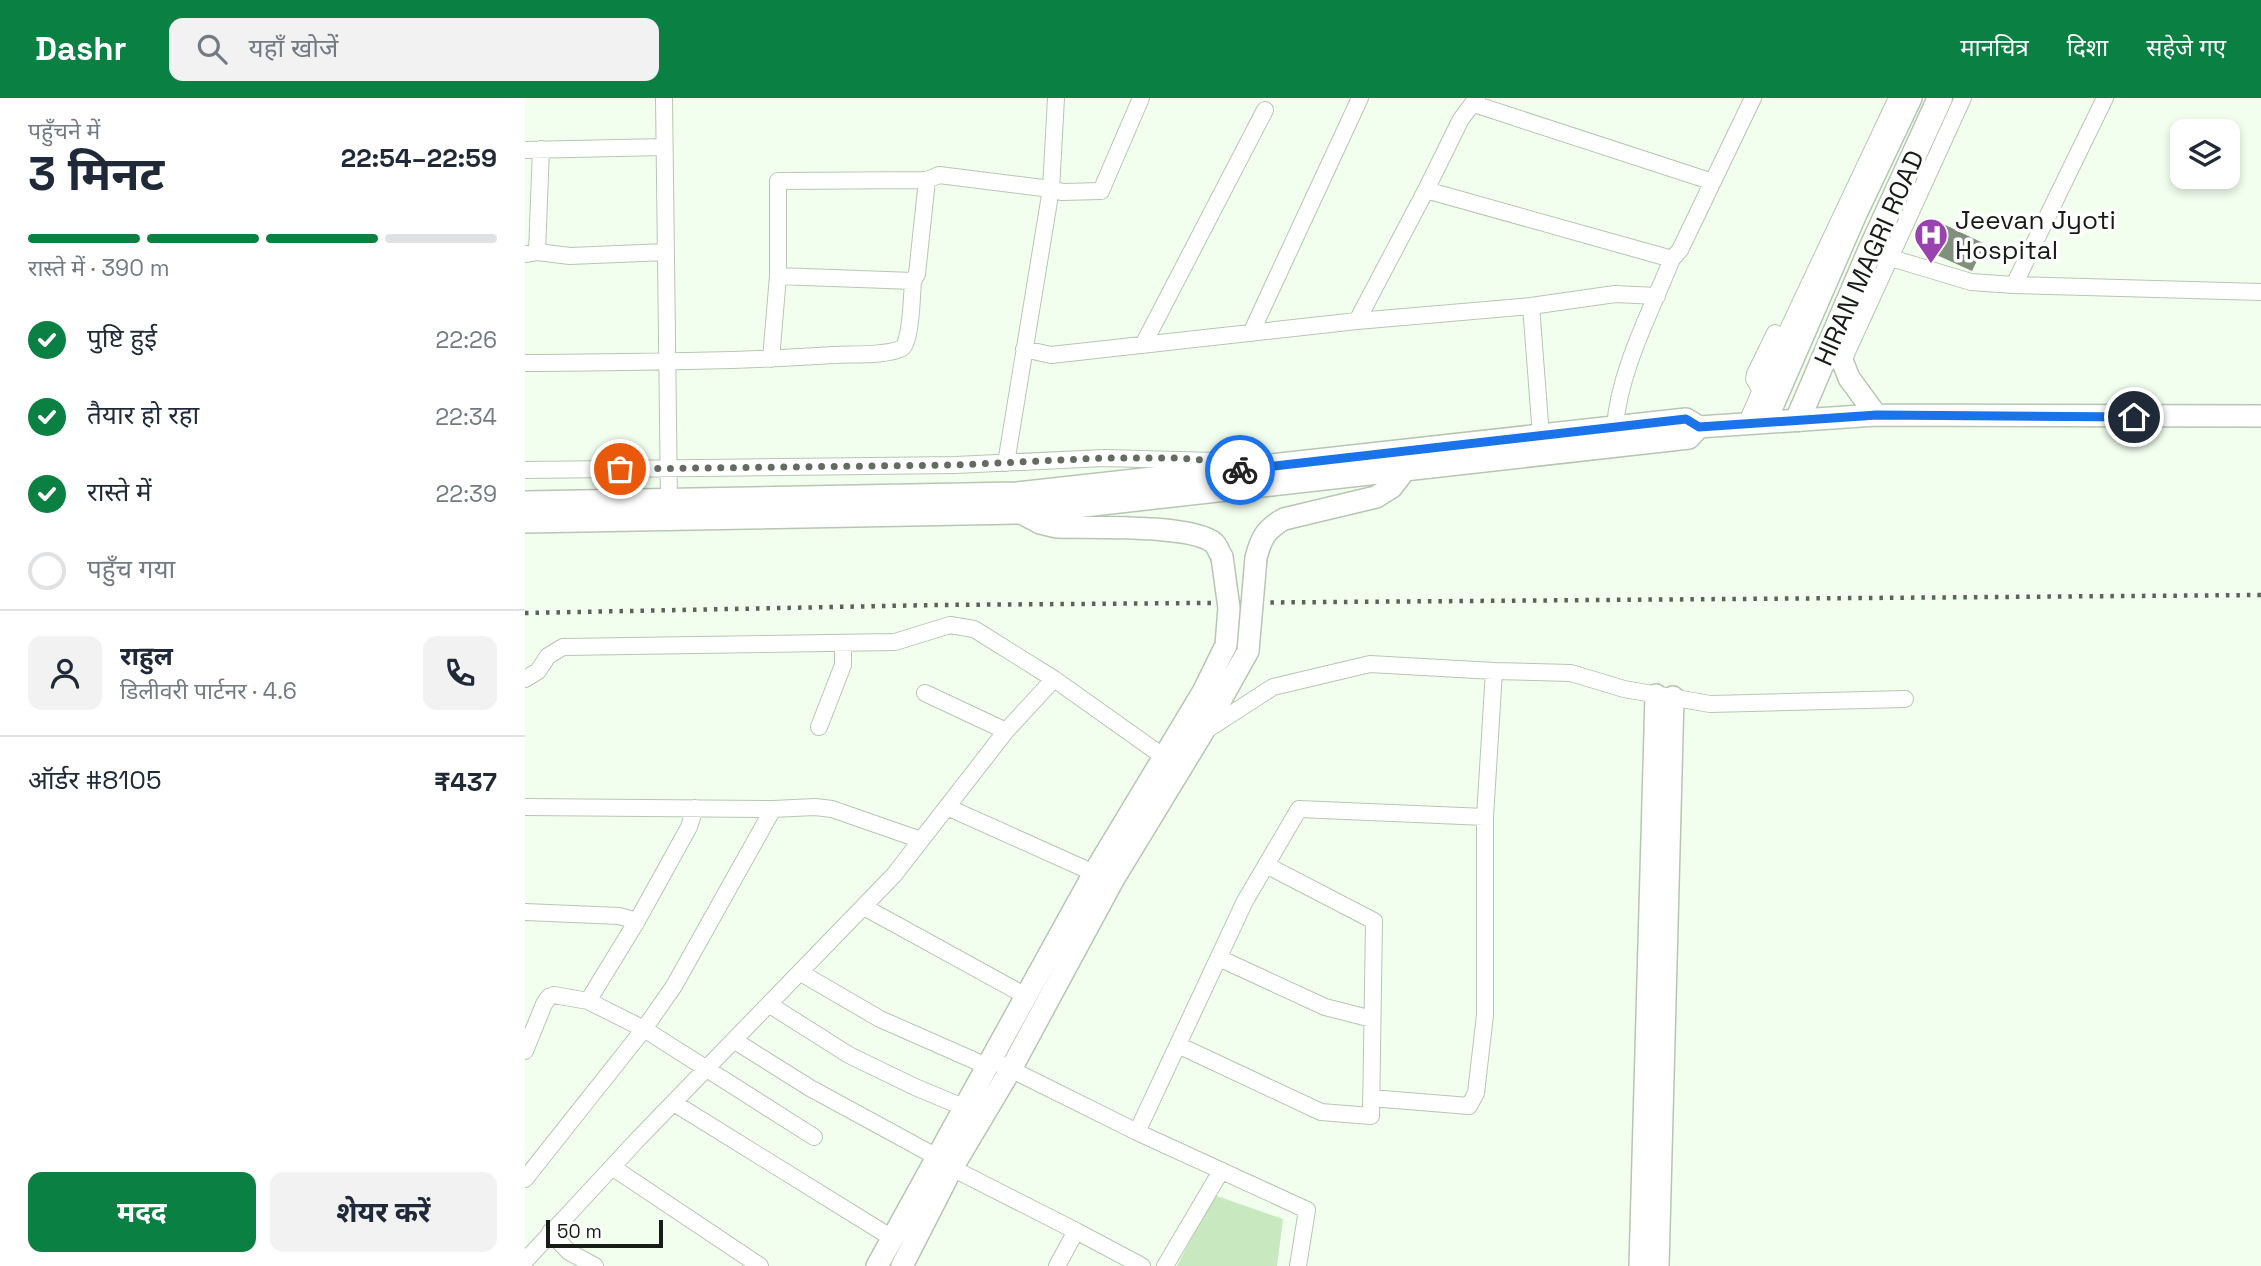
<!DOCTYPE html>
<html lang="hi">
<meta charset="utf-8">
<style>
body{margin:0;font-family:"Space Grotesk","Noto Sans Devanagari",sans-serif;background:#f2f2f3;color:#1f2937;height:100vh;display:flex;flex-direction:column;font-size:26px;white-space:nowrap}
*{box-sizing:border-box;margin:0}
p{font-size:23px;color:#747a83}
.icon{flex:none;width:38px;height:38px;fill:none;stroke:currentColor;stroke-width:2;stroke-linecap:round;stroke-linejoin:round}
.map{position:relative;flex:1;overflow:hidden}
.sheet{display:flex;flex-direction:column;background:#fff;width:525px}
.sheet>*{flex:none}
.tools{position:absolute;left:1645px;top:21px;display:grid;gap:14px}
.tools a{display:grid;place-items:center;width:70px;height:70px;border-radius:14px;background:#fff;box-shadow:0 4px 10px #0003;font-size:35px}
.scale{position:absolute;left:21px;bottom:18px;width:117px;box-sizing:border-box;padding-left:7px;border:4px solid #171d16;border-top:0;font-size:19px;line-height:24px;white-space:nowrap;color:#171d16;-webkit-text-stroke:5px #fff;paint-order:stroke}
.pin{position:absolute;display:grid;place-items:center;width:60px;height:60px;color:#fff;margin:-30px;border:4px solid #fff;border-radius:50%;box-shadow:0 2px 7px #0007}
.courier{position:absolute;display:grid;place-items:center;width:70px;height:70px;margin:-35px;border:5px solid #1a73e8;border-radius:50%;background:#fff;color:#222;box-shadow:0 2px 9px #0007}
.summary em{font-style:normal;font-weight:700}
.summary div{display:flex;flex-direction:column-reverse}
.summary{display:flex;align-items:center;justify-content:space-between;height:119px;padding:0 28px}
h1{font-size:46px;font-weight:700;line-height:52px}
.bar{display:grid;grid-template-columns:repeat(4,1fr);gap:10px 7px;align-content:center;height:84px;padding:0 28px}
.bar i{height:9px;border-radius:5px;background:#e0e1e3}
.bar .on{background:#0b8043}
.bar p{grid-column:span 4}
.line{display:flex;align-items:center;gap:18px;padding:0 28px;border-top:2px solid #e0e1e3}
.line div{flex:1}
.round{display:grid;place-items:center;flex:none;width:74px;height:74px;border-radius:14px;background:#f2f2f3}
ol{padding:0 28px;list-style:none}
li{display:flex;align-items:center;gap:21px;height:77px}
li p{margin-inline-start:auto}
li .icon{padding:7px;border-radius:50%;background:#0b8043;color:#fff;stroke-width:4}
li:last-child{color:#747a83}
li i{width:38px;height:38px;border:4px solid #e0e1e3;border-radius:50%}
.button{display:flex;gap:14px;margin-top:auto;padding:14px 28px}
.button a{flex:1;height:80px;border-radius:14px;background:#0b8043;color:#fff;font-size:28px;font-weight:700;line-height:80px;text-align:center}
.button a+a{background:#f2f2f3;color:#1f2937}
header{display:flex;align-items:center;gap:42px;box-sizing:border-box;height:98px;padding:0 35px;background:#0b8043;color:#fff}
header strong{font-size:33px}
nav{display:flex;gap:38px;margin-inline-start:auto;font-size:24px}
.search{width:490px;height:63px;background:#f2f2f3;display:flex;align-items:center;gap:18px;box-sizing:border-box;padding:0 24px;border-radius:14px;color:#747a83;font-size:26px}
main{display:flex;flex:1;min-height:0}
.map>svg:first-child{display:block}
</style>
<header>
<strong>Dashr</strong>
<div class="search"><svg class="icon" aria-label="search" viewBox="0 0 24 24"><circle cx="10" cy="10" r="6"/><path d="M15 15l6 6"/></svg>यहाँ खोजें</div>
<nav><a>मानचित्र</a><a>दिशा</a><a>सहेजे गए</a></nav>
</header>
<main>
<section class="sheet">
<div class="summary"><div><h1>3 मिनट</h1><p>पहुँचने में</p></div><em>22:54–22:59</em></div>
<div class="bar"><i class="on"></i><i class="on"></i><i class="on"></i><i></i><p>रास्ते में · 390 m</p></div>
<ol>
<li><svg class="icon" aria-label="check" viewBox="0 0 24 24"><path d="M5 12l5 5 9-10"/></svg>पुष्टि हुई<p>22:26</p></li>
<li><svg class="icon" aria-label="check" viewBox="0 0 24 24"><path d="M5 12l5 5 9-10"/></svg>तैयार हो रहा<p>22:34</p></li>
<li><svg class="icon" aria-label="check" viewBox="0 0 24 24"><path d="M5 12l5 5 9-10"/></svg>रास्ते में<p>22:39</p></li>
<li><i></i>पहुँच गया</li>
</ol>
<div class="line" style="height:126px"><a class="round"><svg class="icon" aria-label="person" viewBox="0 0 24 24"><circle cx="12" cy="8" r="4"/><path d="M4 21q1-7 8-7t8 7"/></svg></a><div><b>राहुल</b><p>डिलीवरी पार्टनर · 4.6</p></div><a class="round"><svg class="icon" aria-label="phone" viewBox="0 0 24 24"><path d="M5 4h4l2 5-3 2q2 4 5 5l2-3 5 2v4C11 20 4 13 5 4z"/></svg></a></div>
<div class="line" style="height:91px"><div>ऑर्डर #8105</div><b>₹437</b></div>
<div class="button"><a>मदद</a><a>शेयर करें</a></div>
</section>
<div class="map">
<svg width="1736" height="1168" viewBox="0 0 1736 1168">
<rect width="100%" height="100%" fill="#f2ffef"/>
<path fill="#c8e8bf" d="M689,1097L758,1121L752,1168H652Z"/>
<path fill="#818f7d" d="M1408,121L1460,146L1447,173L1394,149Z"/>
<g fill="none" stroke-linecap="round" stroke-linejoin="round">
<g stroke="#b7c6b3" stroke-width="18">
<path id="street" d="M139,0L144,402
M1580,0L1489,187L1736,194
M949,6L1188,84
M0,52L139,49
M901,92L1147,161
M12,154L16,51
M0,156L12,154L45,158L141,154
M1356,157L1446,184L1489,187
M253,178L388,183
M1006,208L1016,338
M832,223L901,92L936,21L952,0
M726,235L835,0
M618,247L740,12
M499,251L526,257L832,223L1006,208L1090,196L1132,198
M246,261L253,178V83L402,82L414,77L526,91L531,0
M0,265C103,264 206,264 309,257C326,256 363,258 377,250C386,245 387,194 388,183L392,176L402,82
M1317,265L1438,0
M1236,293L1229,281L1230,276L1250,235
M1222,324L1255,248L1372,0
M1090,329C1094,273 1126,213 1147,161L1155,152L1228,0
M481,365L526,91L537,94L576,93L616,0
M0,372L430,367L579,360L692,363L706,371
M969,573L1046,575L1099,591L1185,606L1380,601
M0,581L13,573L23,558L38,549L370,544L425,527L449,531L529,581
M400,595L481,633
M294,629L318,567V545
M0,709L248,711L290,709L307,711L396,742
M422,709L569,775
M339,809L501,898
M0,814L94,818L112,823
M694,860L800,909L847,921
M276,875L355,921L464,969
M63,903L112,823L164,729L170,710
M245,907L324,957L390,989L438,1009
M210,943L285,990L412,1059
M653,947L796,1014L846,1018L849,823L741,767
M0,953L19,906L24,899L29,897L63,903L119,931L289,1039
M467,962L612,1034L782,1112L773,1168
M846,1000L944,1008L951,995L960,917V719
M149,1005L367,1140
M612,1034L720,803L774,711L960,719L969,573L845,566L748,589L680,633
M87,1069L235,1168
M427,1070L551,1133L532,1168
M0,1081L119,931L149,888L248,711
M551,1133L617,1168
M25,1134L44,1154L70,1168
M0,1163L114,1040L369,777L481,633L529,581L639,659
M640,1168L696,1073"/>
</g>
<g stroke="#b7c6b3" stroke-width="24">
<path id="secondary" d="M1308,239L1324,280L1351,317
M1241,323L1331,116L1386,0
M0,404L492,395L1161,321L1174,329L1351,317L1736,318
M498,416L515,425L532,429C565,430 666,426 689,445C692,448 694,454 697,459
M0,424L497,415L1164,340L1174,329
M731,460C736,440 741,431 759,421L851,399L867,389L879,373
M352,1168L569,775L678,594L701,547
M377,1168L427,1070L486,971L588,782L678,634L723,553
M1115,1168L1131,597
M1133,1168L1148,599"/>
</g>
<g stroke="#b7c6b3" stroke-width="27">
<path id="primary" d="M1273,321L1345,153L1415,0"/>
</g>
<use href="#street" stroke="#fff" stroke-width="16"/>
<use href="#secondary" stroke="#fff" stroke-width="21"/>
<use href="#primary" stroke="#fff" stroke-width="24"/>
<path stroke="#5b6359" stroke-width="4.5" stroke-dasharray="3.5 7" stroke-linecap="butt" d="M0,515L411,507L1736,497"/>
<g stroke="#b7c6b3" stroke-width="24" stroke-linecap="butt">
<path id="secondary-bridge" d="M697,459L704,510L701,547
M723,553L731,460"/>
</g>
<use href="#secondary-bridge" stroke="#fff" stroke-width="21"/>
</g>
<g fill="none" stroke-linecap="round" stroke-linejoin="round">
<path stroke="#646c62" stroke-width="7" stroke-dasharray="0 12.6" d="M95,371L430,367L579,360H652L692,363L708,373L715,372"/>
<path stroke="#1a73e8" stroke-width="9" d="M715,372L1161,321L1174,329L1352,317L1609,319"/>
</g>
<defs>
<g id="hospital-pin" transform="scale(1.75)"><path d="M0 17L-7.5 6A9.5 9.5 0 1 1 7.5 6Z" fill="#9943b0" stroke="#fff"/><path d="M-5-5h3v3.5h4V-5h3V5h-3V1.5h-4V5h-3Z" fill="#fff"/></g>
</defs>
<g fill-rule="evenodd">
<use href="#hospital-pin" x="1406" y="137"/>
</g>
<g text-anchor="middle" stroke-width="7" stroke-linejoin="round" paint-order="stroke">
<g font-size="26" fill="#171d16" stroke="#fff" text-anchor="start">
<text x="1430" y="131">Jeevan Jyoti<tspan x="1430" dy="30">Hospital</tspan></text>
</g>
<g font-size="26" fill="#171d16" stroke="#fff">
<text transform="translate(1344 160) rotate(-66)" y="9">HIRAN MAGRI ROAD</text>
</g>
</g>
</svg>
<div class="tools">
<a><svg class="icon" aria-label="layers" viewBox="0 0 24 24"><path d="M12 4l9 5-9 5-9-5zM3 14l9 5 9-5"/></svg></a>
</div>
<div class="scale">50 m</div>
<div class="pin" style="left:95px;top:371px;background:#ea580c"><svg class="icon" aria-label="bag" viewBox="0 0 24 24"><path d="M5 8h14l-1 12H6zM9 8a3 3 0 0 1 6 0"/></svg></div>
<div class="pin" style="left:1609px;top:319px;background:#1f2937"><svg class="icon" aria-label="home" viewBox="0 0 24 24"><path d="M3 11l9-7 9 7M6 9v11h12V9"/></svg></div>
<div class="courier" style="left:715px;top:372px"><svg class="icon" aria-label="bike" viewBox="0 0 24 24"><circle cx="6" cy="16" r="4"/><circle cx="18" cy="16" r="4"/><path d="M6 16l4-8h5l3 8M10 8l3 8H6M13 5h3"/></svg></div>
</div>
</main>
